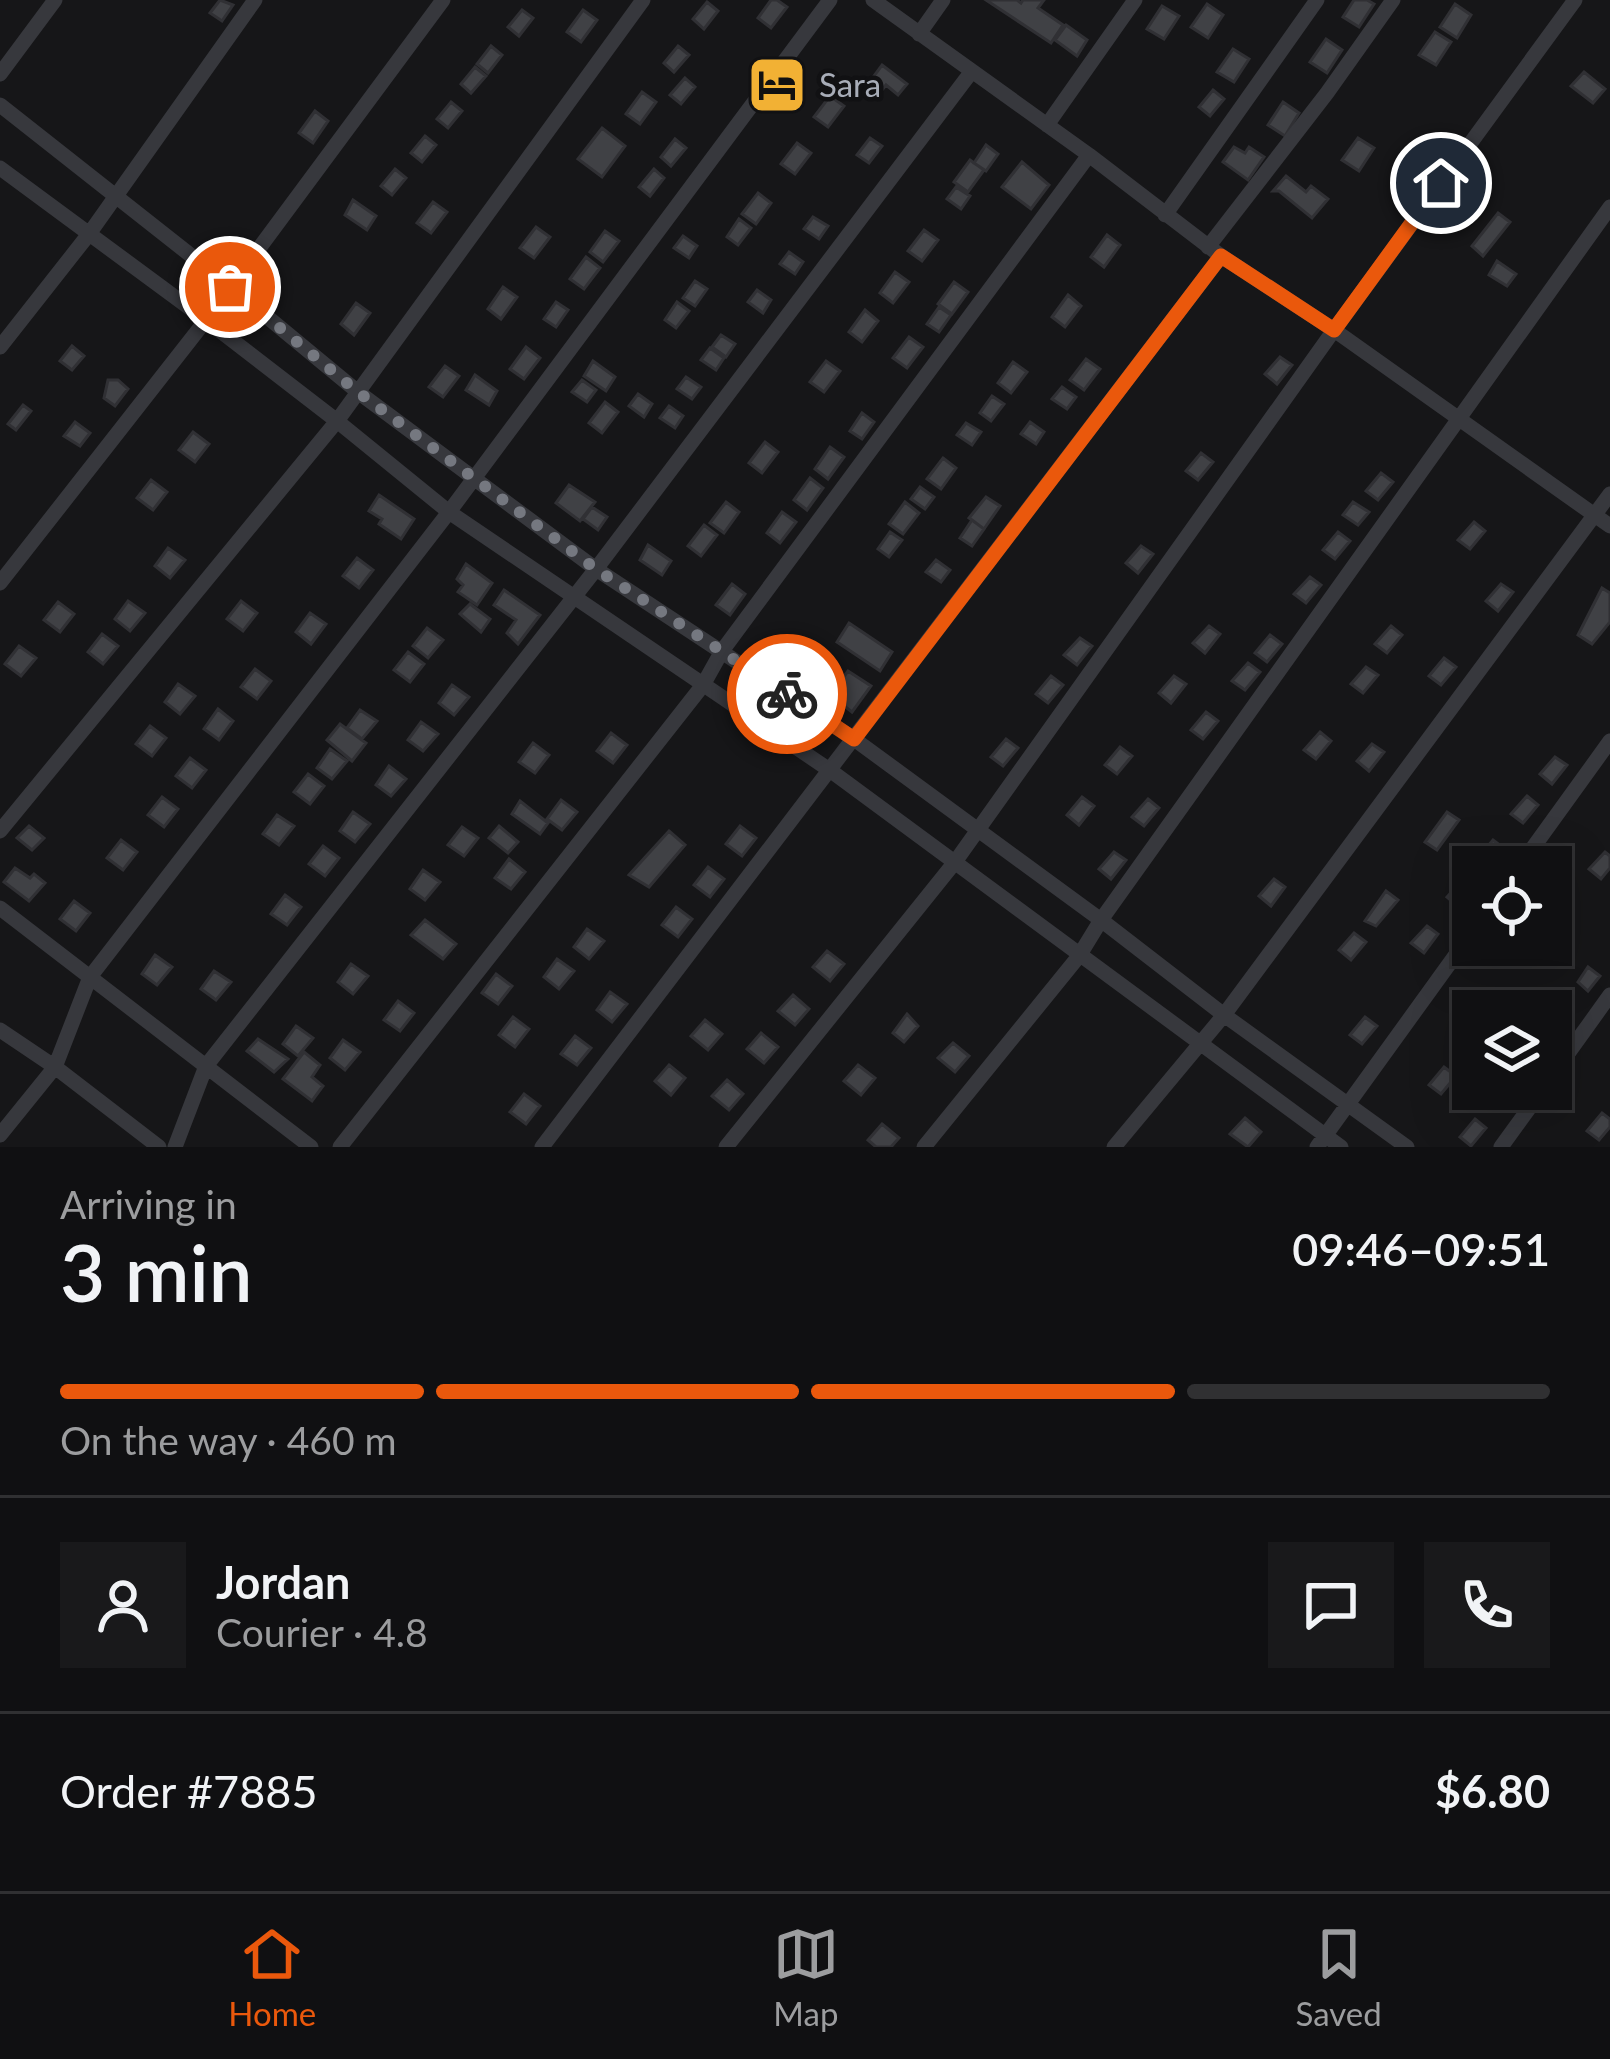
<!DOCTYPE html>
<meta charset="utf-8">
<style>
body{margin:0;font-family:Lato,sans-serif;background:#19191b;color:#f1f3f6;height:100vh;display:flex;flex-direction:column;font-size:45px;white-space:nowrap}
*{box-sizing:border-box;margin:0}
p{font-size:39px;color:#9c9d9f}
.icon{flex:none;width:66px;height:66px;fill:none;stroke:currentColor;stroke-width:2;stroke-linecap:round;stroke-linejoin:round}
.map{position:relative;height:1147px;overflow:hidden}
.side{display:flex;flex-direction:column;background:#101012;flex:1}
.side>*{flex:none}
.controls{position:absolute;left:1452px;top:846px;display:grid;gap:24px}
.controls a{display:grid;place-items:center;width:120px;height:120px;border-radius:0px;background:#101012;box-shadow:0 12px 48px #0002,0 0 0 3px #303032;font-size:60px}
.pin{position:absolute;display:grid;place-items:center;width:102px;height:102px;color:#fff;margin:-51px;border:6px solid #fff;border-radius:50%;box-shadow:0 3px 12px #0007}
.courier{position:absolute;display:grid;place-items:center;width:120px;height:120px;margin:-60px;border:9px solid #ea580c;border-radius:50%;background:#fff;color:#222;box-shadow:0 3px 15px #0007}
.overview em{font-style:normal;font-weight:600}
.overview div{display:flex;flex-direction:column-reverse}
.overview{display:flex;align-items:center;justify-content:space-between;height:204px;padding:0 60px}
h1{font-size:78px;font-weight:600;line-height:90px}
.bar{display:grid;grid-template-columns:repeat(4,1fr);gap:18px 12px;align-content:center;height:144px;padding:0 60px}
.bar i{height:15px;border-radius:9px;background:#303032}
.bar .on{background:#ea580c}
.bar p{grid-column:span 4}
.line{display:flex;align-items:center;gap:30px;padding:0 60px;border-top:3px solid #303032}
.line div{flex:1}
.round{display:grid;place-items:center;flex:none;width:126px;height:126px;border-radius:0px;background:#19191b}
.tabs{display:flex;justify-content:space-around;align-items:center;height:168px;border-top:3px solid #303032;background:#101012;font-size:33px;color:#9c9d9f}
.tabs a{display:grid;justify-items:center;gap:6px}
.tabs .on{color:#ea580c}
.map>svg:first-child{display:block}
</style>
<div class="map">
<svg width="1610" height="1147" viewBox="0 0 1610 1147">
<rect width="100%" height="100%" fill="#161618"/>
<path fill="#404145" stroke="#303034" stroke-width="3" d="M220,0L233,5L222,21L210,13Z
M771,0H777L787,7L771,28L758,18Z
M986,0H1017L1021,3L1023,0H1044L1038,8L1063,25L1051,43Z
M1354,0H1367L1374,4L1359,27L1343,17Z
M707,2L718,11L704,29L693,19Z
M1207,4L1223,15L1208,38L1191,27Z
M1455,4L1471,15L1457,38L1440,27Z
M1162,6L1179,16L1164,39L1147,29Z
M522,10L533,18L519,36L508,27Z
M583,10L597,20L581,42L567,32Z
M1066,25L1087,40L1077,56L1055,40Z
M1435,32L1451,42L1436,65L1419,55Z
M1326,39L1342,50L1327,73L1310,62Z
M491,46L502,55L488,73L477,64Z
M678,46L689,55L674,72L664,63Z
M1233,49L1249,59L1234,82L1217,72Z
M882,65L907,84L898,95L886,85L882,90L871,80Z
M475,67L486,76L471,93L461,84Z
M1584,72L1605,89L1593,103L1571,86Z
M685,78L695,87L681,104L670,95Z
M1213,90L1224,99L1210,116L1199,107Z
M642,92L656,102L640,124L626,114Z
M830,96L844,106L828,127L814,117Z
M451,102L462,111L448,128L437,119Z
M1283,102L1299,113L1285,136L1268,125Z
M315,111L328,121L313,143L299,133Z
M602,128L625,146L602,177L578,159Z
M425,136L436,145L422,162L411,153Z
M870,138L882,146L869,163L857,155Z
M1358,138L1374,148L1359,171L1342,160Z
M675,139L686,148L671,166L661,157Z
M797,143L811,153L795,174L781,164Z
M986,145L998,154L986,171L974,163Z
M1234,147L1245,153L1249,147L1264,157L1248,180L1223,162Z
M970,160L984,170L968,192L954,182Z
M1022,162L1049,185L1031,209L1002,187Z
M395,169L406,178L392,195L381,186Z
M654,169L664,178L650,196L639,187Z
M1286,176L1306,192L1311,186L1328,199L1312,218L1279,191H1273Z
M956,187L970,196L961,209L947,199Z
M758,193L771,203L756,224L742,214Z
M353,200L376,216L367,230L345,215Z
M433,202L447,212L431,233L417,223Z
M1498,213L1510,222L1483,256L1472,246Z
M813,217L828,226L819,239L804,229Z
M739,219L751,228L738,245L727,237Z
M536,227L550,237L534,258L520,248Z
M924,230L938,240L922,261L908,251Z
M605,231L619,241L603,262L590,252Z
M1107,235L1120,245L1104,267L1091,257Z
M683,236L697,246L689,258L674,248Z
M789,252L803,262L795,274L780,264Z
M586,257L600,268L584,289L570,279Z
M1497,261L1516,274L1507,286L1489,275Z
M895,272L909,282L893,303L880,293Z
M695,281L707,289L695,306L683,298Z
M954,282L968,292L952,314L938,304Z
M503,287L517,297L501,319L488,309Z
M757,290L771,300L763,313L748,302Z
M1068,295L1081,306L1065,327L1052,317Z
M556,302L568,310L556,327L544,319Z
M677,302L689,311L676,328L665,320Z
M356,303L370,313L354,335L341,324Z
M939,307L951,315L939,332L927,324Z
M865,310L878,321L862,342L849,332Z
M721,335L735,344L726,357L712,347Z
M909,337L923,347L907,368L893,358Z
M72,346L84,356L72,370L60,361Z
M526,347L540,358L524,379L510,369Z
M710,348L724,358L716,370L701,360Z
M1280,357L1292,365L1277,384L1265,374Z
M1086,359L1100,369L1084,390L1070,380Z
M593,361L615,377L606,391L584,376Z
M826,361L840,371L824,392L810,382Z
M1013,362L1027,372L1011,393L998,383Z
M445,366L459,376L443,397L429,387Z
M475,375L497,391L489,405L466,390Z
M686,377L701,387L692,399L677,389Z
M108,380H118L128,389L115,406L104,398Z
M582,380L596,390L587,402L572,392Z
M1062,387L1076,397L1067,409L1052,399Z
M638,394L652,404L644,417L629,406Z
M992,396L1004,404L991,421L980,413Z
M605,402L618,412L602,433L589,423Z
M23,405L31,411L16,430L8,424Z
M669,406L683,416L675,428L660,418Z
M862,413L874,422L862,439L850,431Z
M75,422L90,433L80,446L64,436Z
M1030,422L1044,432L1036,444L1021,434Z
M966,423L981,432L972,445L957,435Z
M193,432L209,444L195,462L179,450Z
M765,442L778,452L762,473L749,463Z
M830,447L844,457L828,479L815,469Z
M1201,453L1213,462L1198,480L1186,471Z
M943,458L956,468L941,489L927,479Z
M1381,473L1393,482L1378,500L1366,491Z
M810,478L823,488L807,510L794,500Z
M151,480L167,492L153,510L137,498Z
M569,485L595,502L580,521L556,503Z
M920,487L934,497L925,509L911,499Z
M379,495L414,519L401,539L379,524L382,519L369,511Z
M986,497L1000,506L984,529L969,518Z
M726,502L739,512L724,533L710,523Z
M905,502L919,513L903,534L889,524Z
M1353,502L1369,512L1358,525L1343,515Z
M592,507L607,517L598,530L583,519Z
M782,512L796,522L780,543L767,533Z
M972,520L984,529L972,546L960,538Z
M1474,522L1485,531L1470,549L1458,540Z
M704,525L717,535L701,556L688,546Z
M890,532L902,540L889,557L878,549Z
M1338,532L1350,541L1335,559L1323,550Z
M648,545L671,561L662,575L640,560Z
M1141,546L1153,554L1138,573L1126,563Z
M168,548L185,560L170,578L155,566Z
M357,558L373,570L359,588L343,576Z
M936,560L950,570L941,582L926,572Z
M466,564L492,583L477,605L458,592L463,585L457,579Z
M1310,577L1321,585L1306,603L1294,594Z
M732,584L745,594L730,615L716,605Z
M1501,584L1513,592L1498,611L1486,601Z
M1602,588L1610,593V622L1592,644L1578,635Z
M504,590L540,615L518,644L507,633L516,620L494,605Z
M128,601L145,613L130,631L115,619Z
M241,601L257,613L243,631L227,619Z
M58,602L74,614L60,632L44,620Z
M470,604L490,619L481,632L460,614Z
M310,613L326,624L311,644L296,632Z
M849,623L892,652L880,671L837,642Z
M1209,626L1220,634L1205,653L1193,643Z
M1391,626L1402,635L1387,653L1375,644Z
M427,628L443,640L428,658L413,646Z
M102,634L118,646L103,664L88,652Z
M1270,635L1282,644L1267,662L1255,653Z
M1080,638L1092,646L1077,665L1064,655Z
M790,639L812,655L803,669L781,654Z
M19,646L36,658L21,676L5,664Z
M408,652L424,664L410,682L394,670Z
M1444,658L1456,667L1441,685L1429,676Z
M1248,663L1260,672L1245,690L1232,681Z
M1366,667L1378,675L1363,693L1351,684Z
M255,669L271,681L257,699L241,687Z
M848,671L871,686L852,712L830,695Z
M1051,676L1063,685L1048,703L1036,694Z
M1174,676L1186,684L1171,703L1159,693Z
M178,684L195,696L180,714L165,702Z
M452,685L469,697L454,715L439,703Z
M218,709L233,721L219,740L204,729Z
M360,710L377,721L362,739L347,728Z
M1206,712L1218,721L1203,739L1191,730Z
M421,722L438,734L423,751L408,740Z
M340,724L366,743L352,761L327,740Z
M150,726L166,738L152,756L136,744Z
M1320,732L1331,741L1316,759L1304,750Z
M611,733L627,745L613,763L597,751Z
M1006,739L1018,748L1003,766L991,757Z
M533,743L549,755L535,773L519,762Z
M1372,744L1384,752L1369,771L1357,761Z
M1120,747L1132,756L1117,774L1105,765Z
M330,749L347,761L332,779L317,768Z
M1555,757L1567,765L1552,784L1540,774Z
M190,758L206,770L192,788L176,776Z
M389,766L406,779L391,796L376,785Z
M308,774L324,786L310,804L294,792Z
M1527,796L1538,805L1523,823L1511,814Z
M162,797L178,809L164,827L148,815Z
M1082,797L1094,806L1079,825L1067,815Z
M1148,799L1159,808L1144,826L1132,817Z
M561,800L577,812L562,830L547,819Z
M520,801L548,823L540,834L512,814Z
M353,812L370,824L355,842L340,831Z
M1447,812L1459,820L1437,850L1425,842Z
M277,815L294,826L279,845L263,834Z
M29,826L44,838L32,850L17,838Z
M499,826L518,842L508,853L489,838Z
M740,826L756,838L742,856L726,844Z
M462,827L478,838L464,856L448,845Z
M669,831L685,845L649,887L629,875Z
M121,840L137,852L123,870L107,858Z
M1493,840L1505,849L1490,867L1478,858Z
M323,846L339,858L325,876L309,864Z
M1114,852L1126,860L1111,879L1099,869Z
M1605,852L1610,856V868L1601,879L1589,869Z
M509,859L525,872L511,889L495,878Z
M708,867L724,879L710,897L694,885Z
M15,868L30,878L34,874L45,883L29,901L4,882Z
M423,870L440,882L425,900L410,889Z
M1274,879L1285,887L1271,906L1259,896Z
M1462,880L1473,889L1459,907L1447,897Z
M1386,891L1398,900L1376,926L1365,921Z
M285,895L301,907L287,925L271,914Z
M74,901L90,913L76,931L60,919Z
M676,907L692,919L678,937L662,925Z
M425,920L456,944L443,959L411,935Z
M1427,926L1438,934L1424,953L1411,943Z
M587,929L604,941L589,959L574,947Z
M1354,933L1366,942L1351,960L1339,950Z
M1551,943L1553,944L1538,963L1526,954L1534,945H1551Z
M827,951L844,964L830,981L813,967Z
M155,955L172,967L157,985L142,974Z
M557,959L574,971L559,989L544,977Z
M351,964L368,976L353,994L338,982Z
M1588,967L1600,976L1588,991L1578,982Z
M214,971L231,982L216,1000L201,989Z
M496,974L512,986L498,1004L482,993Z
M610,992L627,1004L612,1022L597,1010Z
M793,995L809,1009L795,1025L778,1011Z
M398,1001L414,1013L400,1031L384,1020Z
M907,1014L918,1026L904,1042L893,1033Z
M513,1017L529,1029L515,1047L499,1035Z
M1365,1017L1377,1026L1362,1044L1350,1035Z
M705,1020L722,1034L708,1050L691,1036Z
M296,1026L313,1038L298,1056L283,1044Z
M761,1033L778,1047L764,1063L747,1049Z
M575,1036L591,1048L577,1065L561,1054Z
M258,1039L288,1059L274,1072L247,1051Z
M343,1040L360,1052L345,1070L330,1058Z
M953,1043L969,1056L955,1072L938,1058Z
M304,1052L320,1065L312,1077L323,1086L312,1101L283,1079Z
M669,1065L685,1078L671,1095L655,1081Z
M858,1065L875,1078L861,1095L844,1081Z
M1444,1067L1456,1076L1441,1094L1429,1085Z
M727,1080L743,1094L729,1110L712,1096Z
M524,1094L540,1106L526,1124L510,1112Z
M1602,1113L1610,1119V1127L1599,1140L1587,1131Z
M1245,1118L1261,1132L1248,1147L1230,1134Z
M1475,1119L1486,1128L1471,1146L1460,1137Z
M882,1124L899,1138L891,1147H876L868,1140Z"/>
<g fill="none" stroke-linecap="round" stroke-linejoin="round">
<path stroke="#37383d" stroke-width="15" d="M873,0L1089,155L1221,256L1334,330L1610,526
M919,34L943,0
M0,74L55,0
M0,105L231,287L358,392L596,569L854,739L1101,920L1224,1015L1407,1147
M1047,125L1135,0
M0,168L206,320L337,421L449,512L831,771L1341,1147
M1165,215L1317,0
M1208,247L1327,93L1393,0
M0,347L89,234L255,0
M0,583L206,320L443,0
M0,831L337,421L643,0
M1519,867L1610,741
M0,908L311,1147
M0,1030L55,1067L159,1147
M1551,1077L1610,995
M0,1135L55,1067L90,977L449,512L830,0
M175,1147L206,1066L596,569L972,71
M340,1147L703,685L722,651L1089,155
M542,1147L1221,256
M726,1147L955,862L1334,330L1575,0
M924,1147L1079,956L1101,920L1610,207
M1114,1147L1224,1015L1610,494
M1317,1147L1473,931
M1501,1147L1543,1089"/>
</g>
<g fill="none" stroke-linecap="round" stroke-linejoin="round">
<path stroke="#757880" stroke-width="12" stroke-dasharray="0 21.6" d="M230,287L358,392L596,569L787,694"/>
<path stroke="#ea580c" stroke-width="15" d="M787,694L854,739L1221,256L1334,330L1441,183"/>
</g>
<defs>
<g id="hotel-square" transform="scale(3)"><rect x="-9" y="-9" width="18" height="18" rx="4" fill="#f2b134" stroke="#111113"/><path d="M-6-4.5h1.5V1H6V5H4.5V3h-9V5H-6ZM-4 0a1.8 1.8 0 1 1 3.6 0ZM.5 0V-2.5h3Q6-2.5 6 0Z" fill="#111"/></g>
</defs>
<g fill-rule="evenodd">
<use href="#hotel-square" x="777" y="85"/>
</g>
<g text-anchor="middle" stroke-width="9" stroke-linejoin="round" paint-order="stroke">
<g font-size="33" fill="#a8adb8" stroke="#111113" text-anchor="start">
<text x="819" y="97">Sara</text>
</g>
</g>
</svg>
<div class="controls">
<a><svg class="icon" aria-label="locate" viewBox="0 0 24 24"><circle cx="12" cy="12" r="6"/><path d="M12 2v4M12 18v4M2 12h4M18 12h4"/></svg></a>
<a><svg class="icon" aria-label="layers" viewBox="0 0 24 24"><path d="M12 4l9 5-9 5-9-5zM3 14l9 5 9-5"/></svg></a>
</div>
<div class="pin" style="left:230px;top:287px;background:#ea580c"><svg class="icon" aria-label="bag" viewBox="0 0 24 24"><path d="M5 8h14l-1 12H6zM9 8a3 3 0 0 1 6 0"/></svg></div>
<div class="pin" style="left:1441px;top:183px;background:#1f2937"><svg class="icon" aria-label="home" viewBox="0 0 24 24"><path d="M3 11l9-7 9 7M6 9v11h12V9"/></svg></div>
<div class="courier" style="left:787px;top:694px"><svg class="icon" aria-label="bike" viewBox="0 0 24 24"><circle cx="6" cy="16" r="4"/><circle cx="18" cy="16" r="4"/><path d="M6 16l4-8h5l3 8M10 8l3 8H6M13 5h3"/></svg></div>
</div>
<section class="side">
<div class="overview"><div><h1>3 min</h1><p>Arriving in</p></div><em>09:46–09:51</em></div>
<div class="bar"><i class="on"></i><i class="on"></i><i class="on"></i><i></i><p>On the way · 460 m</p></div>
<div class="line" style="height:216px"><a class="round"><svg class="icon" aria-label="person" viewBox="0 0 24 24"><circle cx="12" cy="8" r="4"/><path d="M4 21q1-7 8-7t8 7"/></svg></a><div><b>Jordan</b><p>Courier · 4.8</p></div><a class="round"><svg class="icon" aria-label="chat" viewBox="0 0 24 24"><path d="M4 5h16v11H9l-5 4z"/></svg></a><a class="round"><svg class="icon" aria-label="phone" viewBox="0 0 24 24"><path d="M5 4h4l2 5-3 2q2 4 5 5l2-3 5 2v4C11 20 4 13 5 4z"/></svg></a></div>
<div class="line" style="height:156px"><div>Order #7885</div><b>$6.80</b></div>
</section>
<nav class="tabs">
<a class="on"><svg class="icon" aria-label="home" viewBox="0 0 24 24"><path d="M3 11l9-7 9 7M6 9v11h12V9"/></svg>Home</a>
<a><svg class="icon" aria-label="map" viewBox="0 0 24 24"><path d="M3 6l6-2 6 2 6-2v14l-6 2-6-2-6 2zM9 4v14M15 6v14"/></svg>Map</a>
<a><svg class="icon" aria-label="saved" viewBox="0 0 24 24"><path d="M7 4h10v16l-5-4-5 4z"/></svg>Saved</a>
</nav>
